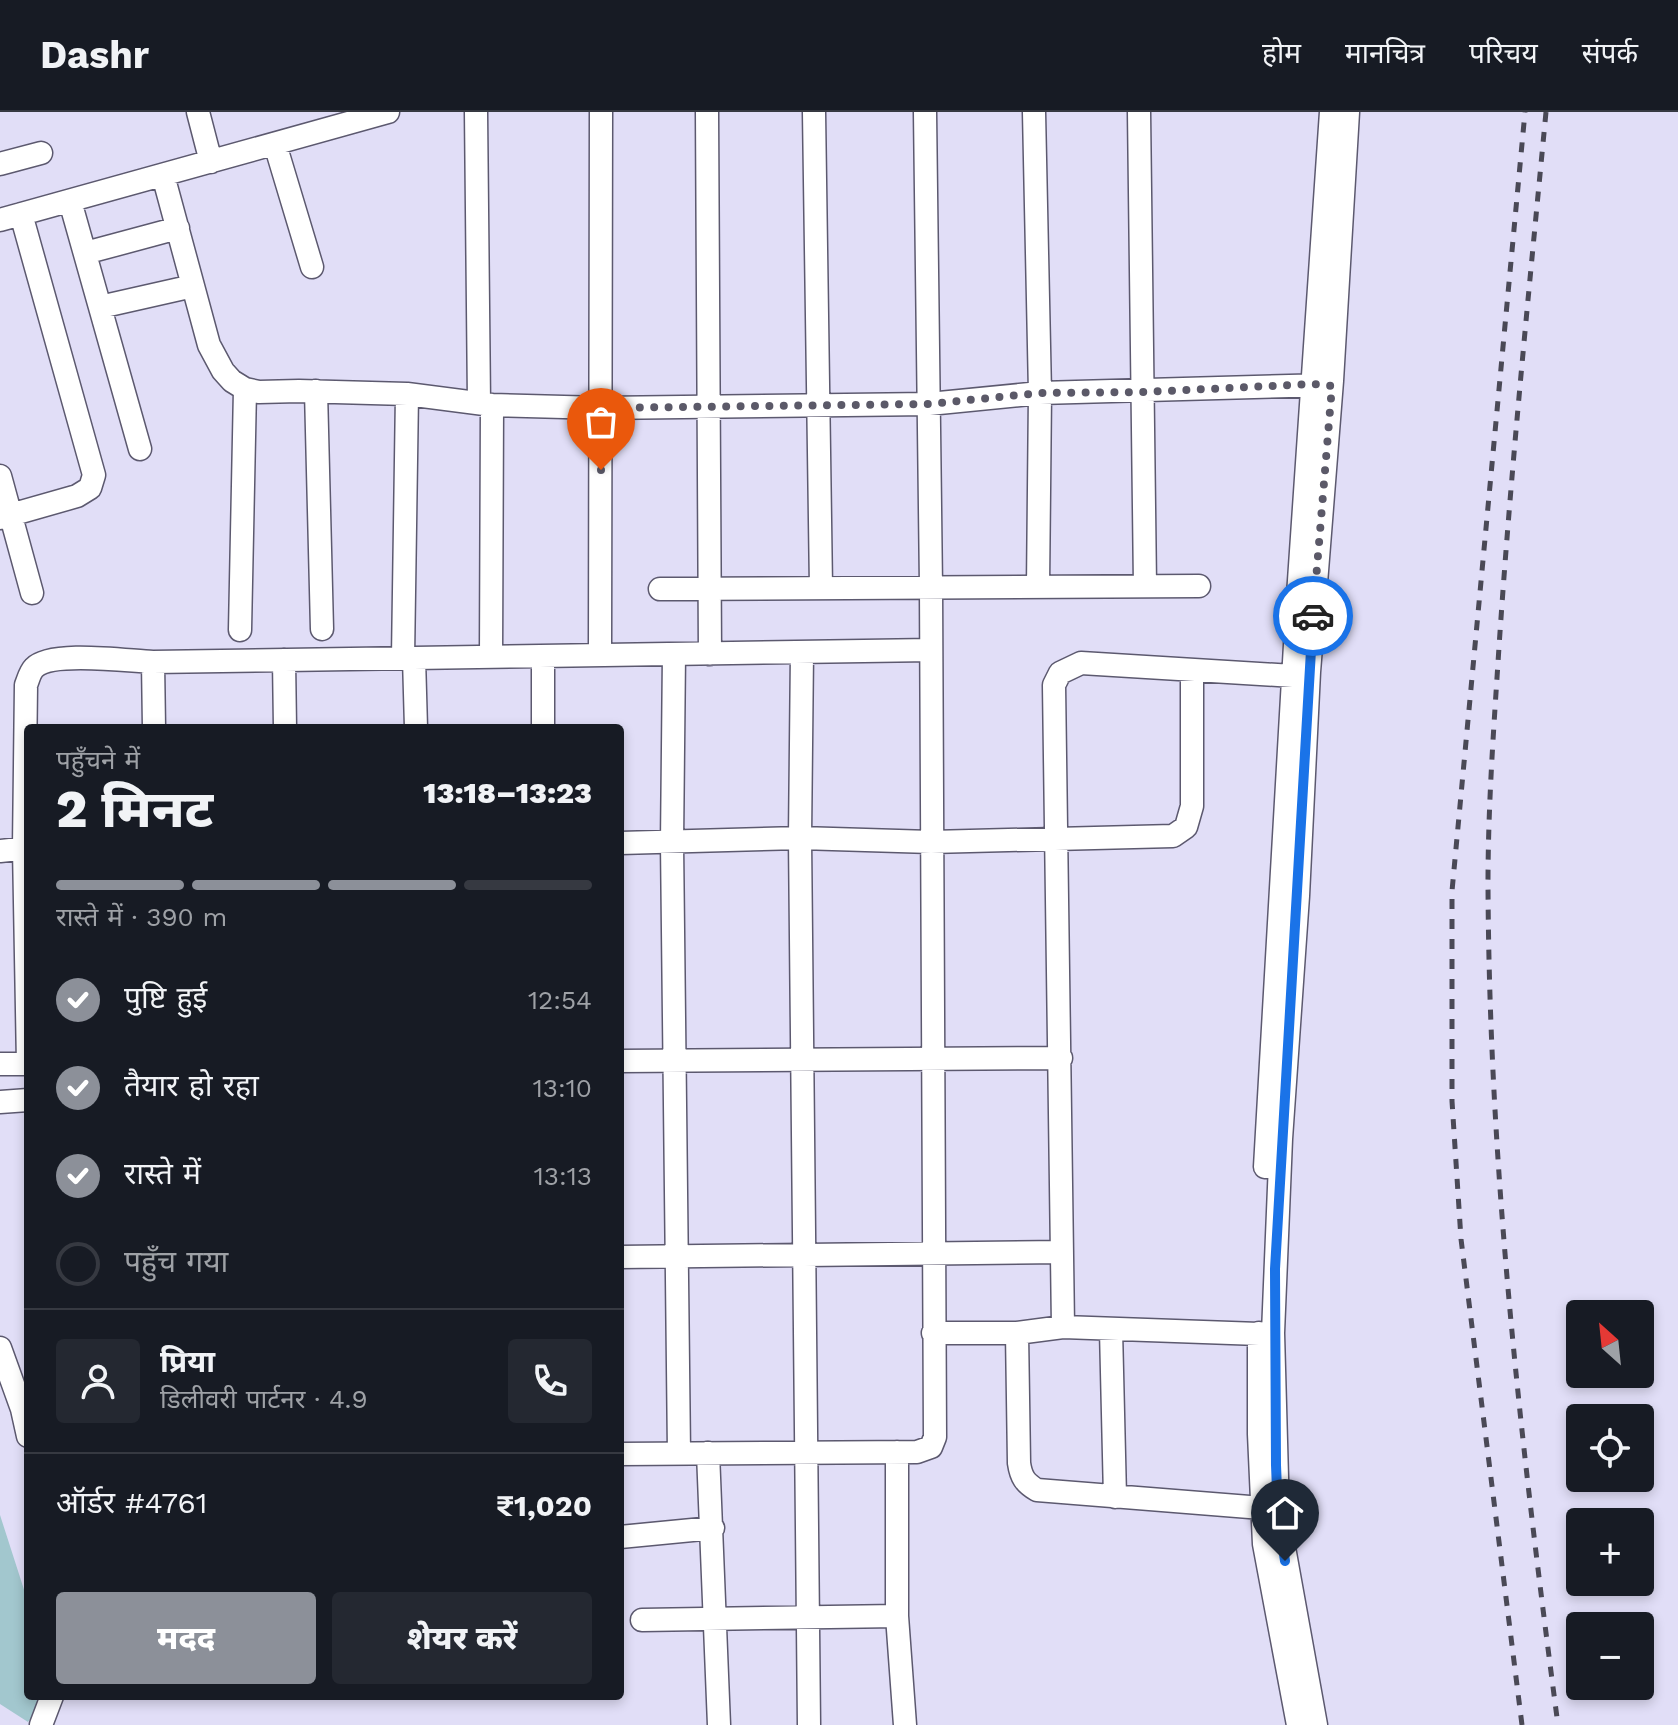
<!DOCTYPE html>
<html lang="hi">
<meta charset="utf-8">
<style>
body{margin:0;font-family:"Work Sans","Noto Sans Devanagari",sans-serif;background:#242831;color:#f1f3f6;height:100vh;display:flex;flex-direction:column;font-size:30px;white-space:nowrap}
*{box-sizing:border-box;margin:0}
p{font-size:26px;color:#9ea1a6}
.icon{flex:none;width:44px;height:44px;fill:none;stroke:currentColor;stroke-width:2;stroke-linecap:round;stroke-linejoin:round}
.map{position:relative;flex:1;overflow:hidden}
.drawer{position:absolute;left:24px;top:612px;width:600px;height:976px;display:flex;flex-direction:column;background:#171b24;border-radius:8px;box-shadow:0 4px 12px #0003}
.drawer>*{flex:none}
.needle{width:52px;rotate:333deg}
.fabs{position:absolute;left:1566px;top:1188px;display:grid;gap:16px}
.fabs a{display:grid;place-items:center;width:88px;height:88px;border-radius:8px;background:#171b24;box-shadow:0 4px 12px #0003;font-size:40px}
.pin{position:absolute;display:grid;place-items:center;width:68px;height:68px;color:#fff;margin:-82px -34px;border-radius:50% 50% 50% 0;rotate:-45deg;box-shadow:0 0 8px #0007}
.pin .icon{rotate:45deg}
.courier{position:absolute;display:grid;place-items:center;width:80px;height:80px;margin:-40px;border:6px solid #1a73e8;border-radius:50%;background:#fff;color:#222;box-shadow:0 2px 10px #0007}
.headline em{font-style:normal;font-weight:800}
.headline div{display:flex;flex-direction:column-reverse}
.headline{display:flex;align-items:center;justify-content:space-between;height:136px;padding:0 32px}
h1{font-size:52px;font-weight:800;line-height:60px}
.bar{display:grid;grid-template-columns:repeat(4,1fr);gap:12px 8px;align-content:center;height:96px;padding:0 32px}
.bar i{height:10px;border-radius:6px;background:#363941}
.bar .on{background:#8c9099}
.bar p{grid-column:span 4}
.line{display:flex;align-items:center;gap:20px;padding:0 32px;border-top:2px solid #363941}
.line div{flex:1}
.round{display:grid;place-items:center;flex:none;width:84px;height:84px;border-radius:8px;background:#242831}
ol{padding:0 32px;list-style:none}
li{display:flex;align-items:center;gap:24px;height:88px}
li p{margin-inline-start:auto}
li .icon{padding:8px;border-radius:50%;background:#8c9099;color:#fff;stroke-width:4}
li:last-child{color:#9ea1a6}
li i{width:44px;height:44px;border:4px solid #363941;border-radius:50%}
.action{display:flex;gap:16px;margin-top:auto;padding:16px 32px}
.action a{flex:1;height:92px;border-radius:8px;background:#8c9099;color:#fff;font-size:32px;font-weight:800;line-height:92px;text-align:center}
.action a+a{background:#242831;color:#f1f3f6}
header{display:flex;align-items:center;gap:48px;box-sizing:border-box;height:112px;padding:0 40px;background:#171b24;border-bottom:2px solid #363941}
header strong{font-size:38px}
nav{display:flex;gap:44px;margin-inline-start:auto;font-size:28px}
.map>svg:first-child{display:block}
</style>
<header>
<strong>Dashr</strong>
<nav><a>होम</a><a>मानचित्र</a><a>परिचय</a><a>संपर्क</a></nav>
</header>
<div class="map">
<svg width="1678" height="1613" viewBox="0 0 1678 1613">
<rect width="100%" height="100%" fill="#e1def7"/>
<path fill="#a2c7ce" d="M0,1403L28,1490V1584H44V1589L28,1610L0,1592Z"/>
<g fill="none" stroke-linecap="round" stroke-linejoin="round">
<g stroke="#5c596f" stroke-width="25">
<path id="minor" d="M198,0L211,50
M476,0L479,291
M707,0L710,542
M814,0L821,476
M1034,0L1040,281L1038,475
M1139,0L1145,474
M275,32L312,155
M0,52L41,41
M163,63L209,233L223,259L232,269L245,277L259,280L299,279L407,282L492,293L601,296L929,292L1040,281L1327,273
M70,89L140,337
M0,108L388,0
M85,141L178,116
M100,195L193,174
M316,279L322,517
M0,364L32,481
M0,406L77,384L90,376L94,363L21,102
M660,477L1199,474
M240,518L245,277
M802,540L800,726L809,1613
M674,542L672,731L679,1341
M600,543L601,0
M491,545L492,293
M403,546L407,282
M414,546L416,616
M284,548L285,616
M153,550L154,616
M543,616V544
M620,731L800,726L931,730L1173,724L1186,715L1192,694V560
M0,739L28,736
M620,949L1061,946
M0,952H28L24,736L26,573C28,568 30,560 34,556C51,538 127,549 153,550L931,538
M0,990L28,988
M1265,1055L1297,498L1331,0
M620,1145L1062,1140
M1063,1215L1054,573L1060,561L1081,551L1293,564
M1111,1218L1115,1385
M933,1221H1017L1063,1215L1259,1222
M1017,1221L1019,1351C1021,1365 1025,1371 1037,1378L1262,1396
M1259,1221V1322L1264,1432L1298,1613
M0,1236L22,1297L28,1324
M897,1340V1504L905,1613
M708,1341L719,1613
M620,1342L917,1340L931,1335L935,1325L931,475L925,0
M620,1425L713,1416
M642,1508L897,1504
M41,1613L52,1584
M1316,1613L1278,1402L1273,1221L1281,1027L1298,784L1309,560L1332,269L1348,0"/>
</g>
<use href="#minor" stroke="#fff" stroke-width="22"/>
<path stroke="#4a4956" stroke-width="5" stroke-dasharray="10 10" stroke-linecap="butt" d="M1546,0C1529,178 1511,356 1499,535C1494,613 1488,692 1488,771C1489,1053 1521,1334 1558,1613
M1522,1613L1461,1127L1452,989V779L1525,0"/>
</g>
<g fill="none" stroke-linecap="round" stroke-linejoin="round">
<path stroke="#5b5968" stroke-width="8" stroke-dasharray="0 14.4" d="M601,358V296L929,292L1040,281L1144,280L1313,272L1332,274L1313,504"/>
<path stroke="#1a73e8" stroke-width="10" d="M1285,1449L1278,1402L1276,1353L1275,1157L1313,504"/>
</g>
</svg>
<div class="fabs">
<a><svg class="needle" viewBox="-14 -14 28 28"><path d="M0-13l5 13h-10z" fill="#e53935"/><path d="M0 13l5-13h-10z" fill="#9ea1a6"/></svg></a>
<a><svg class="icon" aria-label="locate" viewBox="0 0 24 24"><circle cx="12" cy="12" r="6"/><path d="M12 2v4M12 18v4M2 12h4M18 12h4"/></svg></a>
<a>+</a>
<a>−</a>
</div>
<div class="pin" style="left:601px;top:358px;background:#ea580c"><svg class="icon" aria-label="bag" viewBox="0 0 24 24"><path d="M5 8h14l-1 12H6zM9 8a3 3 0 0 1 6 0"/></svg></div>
<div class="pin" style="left:1285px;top:1449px;background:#1f2937"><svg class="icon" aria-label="home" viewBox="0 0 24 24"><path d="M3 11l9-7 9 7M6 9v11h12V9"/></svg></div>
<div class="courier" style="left:1313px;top:504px"><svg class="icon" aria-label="car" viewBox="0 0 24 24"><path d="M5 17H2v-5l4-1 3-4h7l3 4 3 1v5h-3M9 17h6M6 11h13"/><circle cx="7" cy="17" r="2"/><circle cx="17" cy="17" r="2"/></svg></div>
<section class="drawer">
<div class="headline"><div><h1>2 मिनट</h1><p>पहुँचने में</p></div><em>13:18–13:23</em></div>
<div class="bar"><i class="on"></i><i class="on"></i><i class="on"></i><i></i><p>रास्ते में · 390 m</p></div>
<ol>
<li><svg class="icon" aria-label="check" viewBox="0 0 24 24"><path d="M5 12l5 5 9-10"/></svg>पुष्टि हुई<p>12:54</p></li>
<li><svg class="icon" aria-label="check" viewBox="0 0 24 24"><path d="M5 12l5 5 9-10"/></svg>तैयार हो रहा<p>13:10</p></li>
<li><svg class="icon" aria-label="check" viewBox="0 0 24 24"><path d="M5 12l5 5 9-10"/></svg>रास्ते में<p>13:13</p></li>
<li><i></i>पहुँच गया</li>
</ol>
<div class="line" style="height:144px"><a class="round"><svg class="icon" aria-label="person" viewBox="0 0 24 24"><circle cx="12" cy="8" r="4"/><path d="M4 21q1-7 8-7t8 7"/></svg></a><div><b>प्रिया</b><p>डिलीवरी पार्टनर · 4.9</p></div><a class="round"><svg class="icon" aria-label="phone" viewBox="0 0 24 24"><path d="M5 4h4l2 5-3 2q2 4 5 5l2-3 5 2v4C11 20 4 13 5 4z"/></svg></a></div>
<div class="line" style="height:104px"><div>ऑर्डर #4761</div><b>₹1,020</b></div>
<div class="action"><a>मदद</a><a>शेयर करें</a></div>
</section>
</div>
